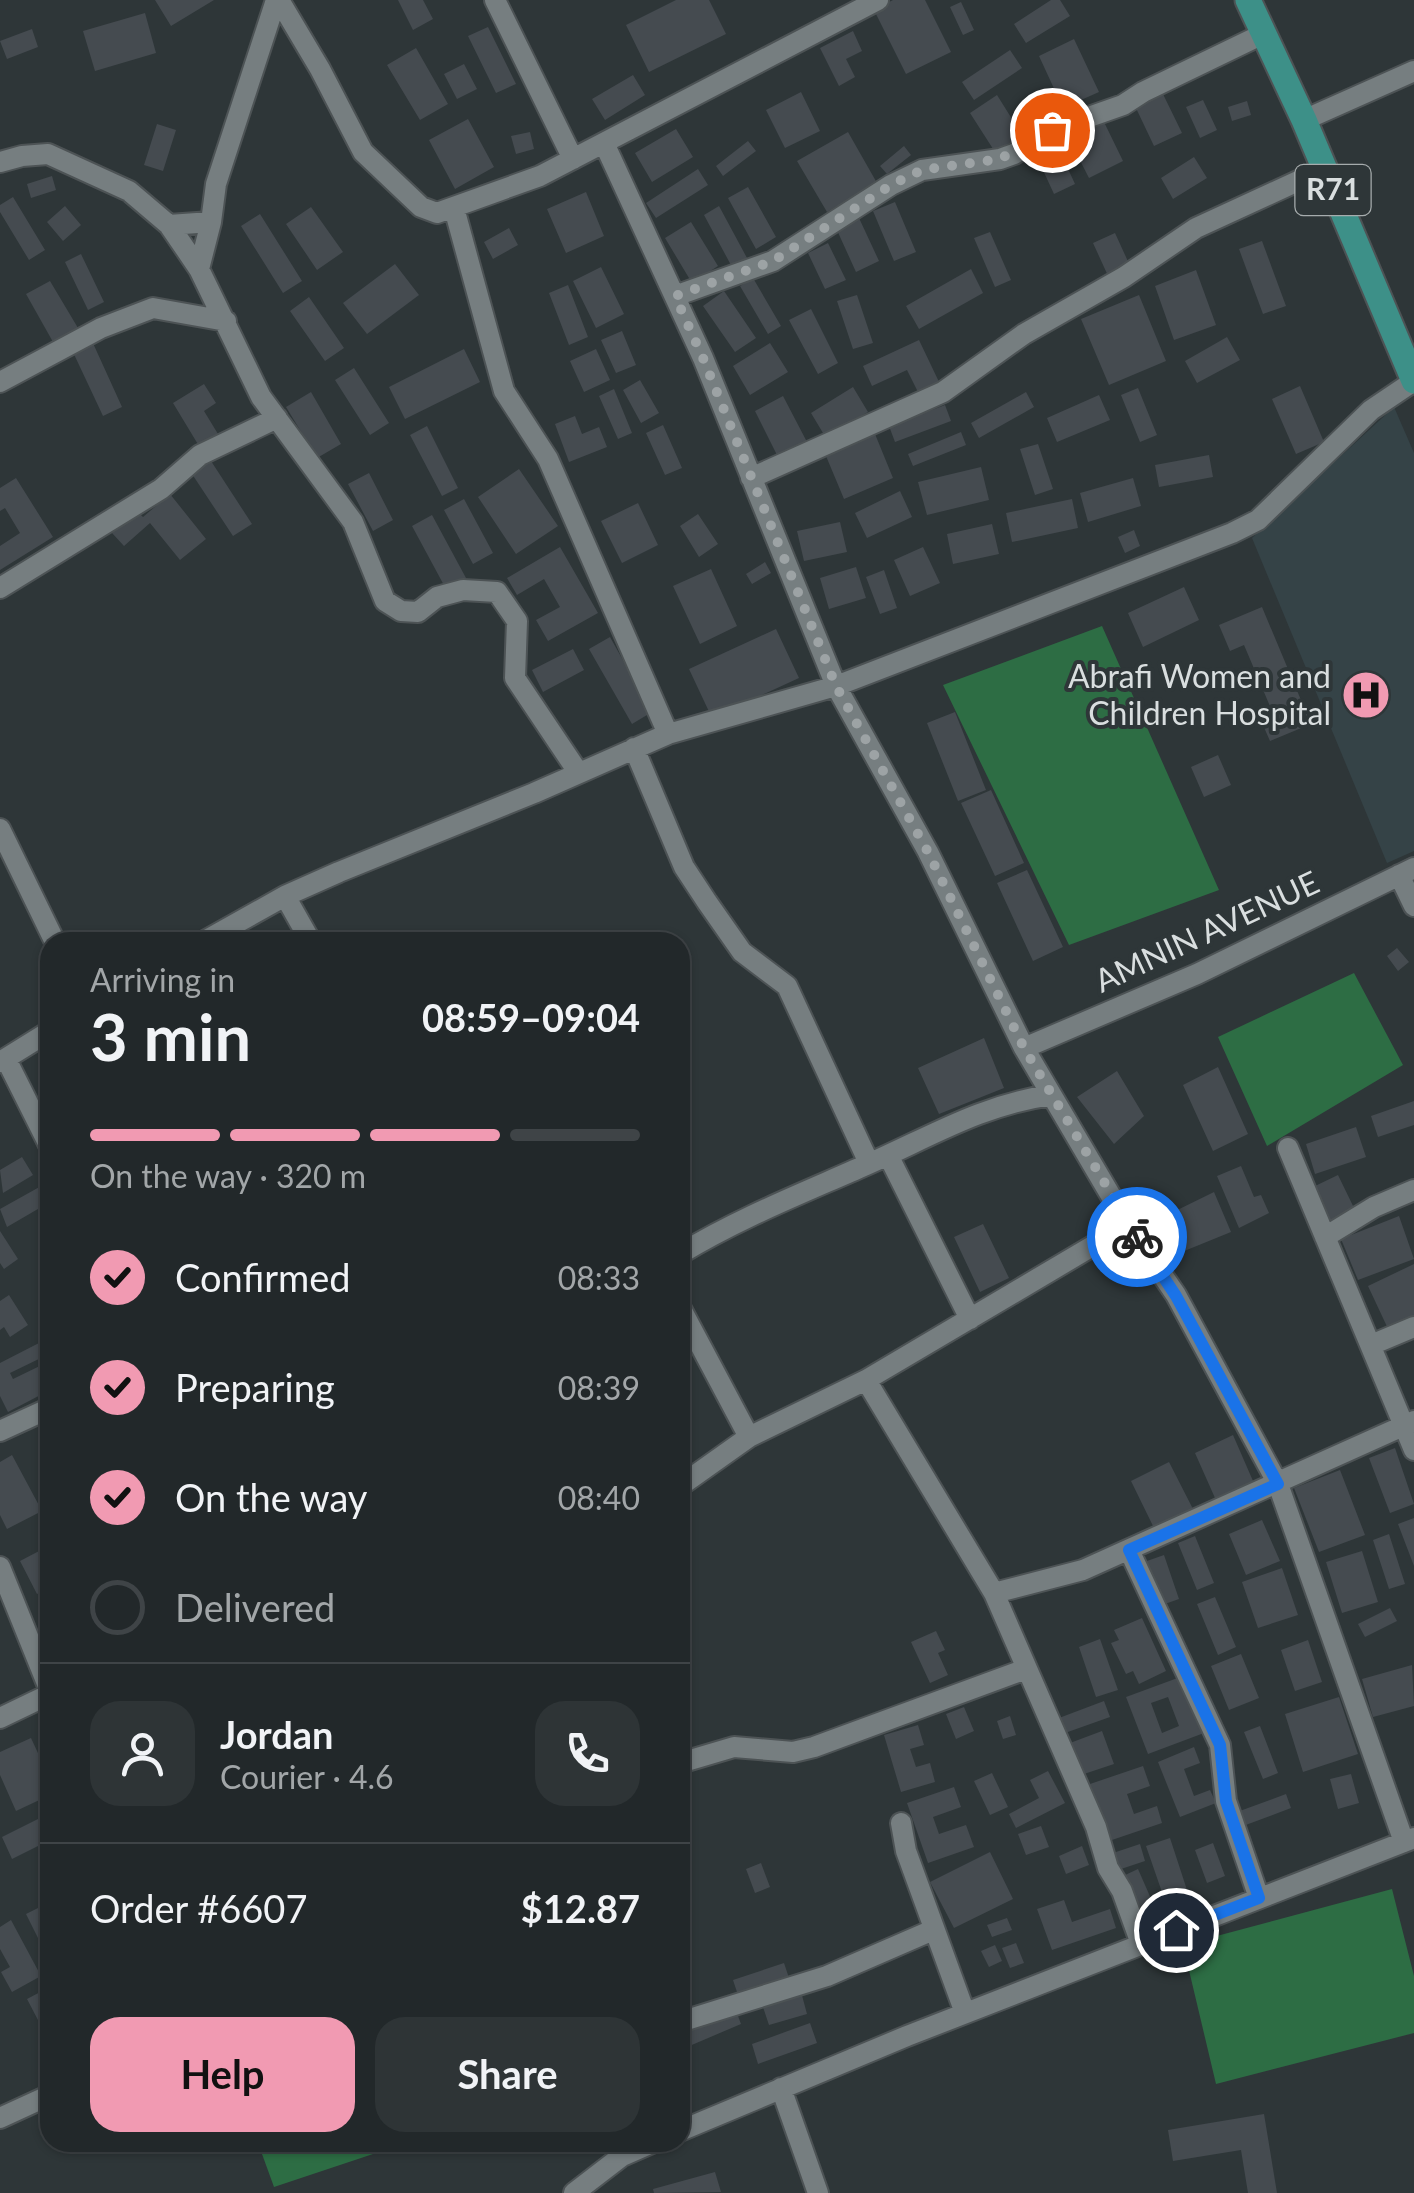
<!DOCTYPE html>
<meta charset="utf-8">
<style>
body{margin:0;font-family:Lato,sans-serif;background:#2e3436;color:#f1f3f6;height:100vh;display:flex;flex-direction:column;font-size:38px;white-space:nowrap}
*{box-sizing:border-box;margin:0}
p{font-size:32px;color:#a2a6a8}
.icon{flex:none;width:55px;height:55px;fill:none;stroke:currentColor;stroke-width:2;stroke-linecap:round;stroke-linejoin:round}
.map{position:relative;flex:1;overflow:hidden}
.drawer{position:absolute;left:40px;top:932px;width:650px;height:1220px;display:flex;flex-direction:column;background:#22282a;border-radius:30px;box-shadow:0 2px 8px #0004,0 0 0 2px #3f4447}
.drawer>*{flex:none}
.pin{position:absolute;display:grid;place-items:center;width:85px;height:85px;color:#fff;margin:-42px;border:5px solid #fff;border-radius:50%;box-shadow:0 2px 10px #0007}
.courier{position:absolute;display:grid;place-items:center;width:100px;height:100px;margin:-50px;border:8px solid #1a73e8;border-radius:50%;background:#fff;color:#222;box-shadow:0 2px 12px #0007}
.overview em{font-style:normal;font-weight:700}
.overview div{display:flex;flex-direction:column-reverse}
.overview{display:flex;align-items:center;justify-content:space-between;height:170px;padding:0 50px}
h1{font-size:65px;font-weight:700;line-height:75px}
.bar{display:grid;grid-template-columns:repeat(4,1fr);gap:15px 10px;align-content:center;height:120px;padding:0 50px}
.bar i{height:12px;border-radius:8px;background:#3f4447}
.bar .on{background:#f19ab2}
.bar p{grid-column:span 4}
.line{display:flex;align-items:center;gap:25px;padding:0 50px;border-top:2px solid #3f4447}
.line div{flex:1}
.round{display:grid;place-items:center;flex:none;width:105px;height:105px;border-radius:30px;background:#2e3436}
ol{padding:0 50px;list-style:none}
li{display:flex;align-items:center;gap:30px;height:110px}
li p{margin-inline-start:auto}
li .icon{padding:10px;border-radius:50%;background:#f19ab2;color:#111;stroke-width:4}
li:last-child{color:#a2a6a8}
li i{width:55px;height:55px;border:5px solid #3f4447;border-radius:50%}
.primary-button{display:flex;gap:20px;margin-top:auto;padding:20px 50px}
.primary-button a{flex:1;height:115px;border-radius:30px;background:#f19ab2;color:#111;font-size:40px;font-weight:700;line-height:115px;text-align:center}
.primary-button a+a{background:#2e3436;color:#f1f3f6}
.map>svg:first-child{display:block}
</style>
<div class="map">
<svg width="1414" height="2193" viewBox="0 0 1414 2193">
<rect width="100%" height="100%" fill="#2e3638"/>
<path fill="#354347" d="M1394,407L1414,453V851L1387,863L1252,538Z"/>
<path fill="#2d6d44" d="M1102,626L1219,890L1069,945L943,685Z
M1354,973L1403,1065L1267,1146L1218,1037Z
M1392,1889L1414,1976V2033L1216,2084L1183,1945Z
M258,2143V2142L406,2143L274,2187Z"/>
<path fill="#454b50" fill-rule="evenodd" d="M155,0H214L171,26Z
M398,0H423L433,19L413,30Z
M676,0H709L726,34L649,72L626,25Z
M893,0H925L951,52L906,74L874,10Z
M1051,0H1060L1070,16L1026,43L1014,24Z
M961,2L974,30L963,35L950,7Z
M145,13L156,53L95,71L83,31Z
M488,27L516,84L496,93L468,36Z
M32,29L38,47L7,59L0,41Z
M853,31L862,51L846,59L855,77L839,86L820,48Z
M1074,39L1099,92L1063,108L1039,56Z
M416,48L448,104L420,120L387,65Z
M1010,50L1022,68L974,100L962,82Z
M464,64L477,89L457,99L444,74Z
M633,75L645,95L605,120L592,99Z
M801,92L820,131L785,148L766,110Z
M1162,92L1182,133L1154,146L1135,106Z
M997,95L1022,135L995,152L970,113Z
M1203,100L1217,130L1200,138L1186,107Z
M1247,101L1251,115L1232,121L1228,107Z
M468,119L494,167L455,189L429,140Z
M1104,122L1123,161L1089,178L1069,139Z
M157,124L176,130L163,171L144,165Z
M676,129L693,157L652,182L635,153Z
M530,132L534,149L516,154L511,136Z
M848,132L877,183L827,212L797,161Z
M748,141L756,151L723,176L716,166Z
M1057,145L1075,184L1054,194L1036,155Z
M904,146L911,155L887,174L880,166Z
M1194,157L1207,178L1173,199L1161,178Z
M698,169L708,185L656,218L646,203Z
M52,176L56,190L31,198L27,184Z
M748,187L776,237L756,249L728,198Z
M586,192L604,236L566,253L547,209Z
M13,197L45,250L29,260L0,212V205Z
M895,202L916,252L894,261L873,211Z
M65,206L81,225L63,241L47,222Z
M719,206L747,258L732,267L704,215Z
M311,207L343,252L317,270L286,224Z
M260,214L302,281L283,293L241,226Z
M859,218L879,261L856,272L836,228Z
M691,222L718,266L692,283L665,238Z
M509,228L518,245L493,259L484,242Z
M990,232L1011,280L995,287L974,238Z
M1115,233L1131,268L1109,278L1093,243Z
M1262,241L1286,306L1263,314L1239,249Z
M828,243L846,280L825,289L808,253Z
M81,254L104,302L88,310L65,262Z
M395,264L419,295L367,334L343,303Z
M601,267L624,314L596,328L573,281Z
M971,269L983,293L919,329L906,306Z
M1196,270L1216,325L1174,340L1155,286Z
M753,278L781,326L768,334L740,286Z
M50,281L78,328L53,342L26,294Z
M568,285L588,337L569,345L549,293Z
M724,291L756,338L735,352L703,306Z
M857,295L873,343L853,349L837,301Z
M1139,295L1166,361L1109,385L1081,319Z
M309,297L344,348L325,361L290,311Z
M811,309L838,363L818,374L789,320Z
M622,331L636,365L616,373L601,340Z
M1227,337L1240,360L1197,383L1185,361Z
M919,340L940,384L919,394L907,370L872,386L863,366Z
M92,341L122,407L103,416L72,350Z
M770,343L788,372L750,395L733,366Z
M464,349L480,382L405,419L389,387Z
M596,349L610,380L584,392L570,361Z
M354,368L389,423L370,435L335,380Z
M640,380L659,413L641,423L623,390Z
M204,384L216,403L204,411L218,434L199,446L173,403Z
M1300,386L1324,442L1296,454L1272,399Z
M853,387L868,412L826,438L811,413Z
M1138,388L1157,435L1140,442L1121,395Z
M614,389L632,433L618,439L599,396Z
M311,392L341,444L317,458L286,407Z
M1026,392L1034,407L979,438L971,423Z
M1099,395L1110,420L1057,442L1047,418Z
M783,396L807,442L778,457L755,411Z
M945,405L951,421L895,442L889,426Z
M575,416L582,434L599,427L607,447L569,462L555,424Z
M663,425L682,468L665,475L646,433Z
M427,426L458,488L442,496L410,435Z
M961,432L966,445L913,466L908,454Z
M875,434L893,478L844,499L826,456Z
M1038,444L1053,489L1035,495L1020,449Z
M1209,455L1213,477L1159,487L1155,465Z
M211,461L252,524L233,536L192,474Z
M981,467L989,500L927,515L918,482Z
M519,469L558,526L516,554L478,497Z
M369,473L393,520L373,531L348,484Z
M16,478L53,537L0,570V546L20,533L5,508L0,511V488Z
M1133,478L1141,506L1088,522L1080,493Z
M900,491L912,517L867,538L855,513Z
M170,494L206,539L180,560L150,523L124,546L112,533L137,511L143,517Z
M464,499L493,553L473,564L444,510Z
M1072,499L1078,528L1012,542L1006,513Z
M638,503L658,545L622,563L601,521Z
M698,514L718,544L699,557L680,526Z
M432,515L466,578L446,589L412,526Z
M840,522L847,552L804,561L797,531Z
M992,524L999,554L953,564L947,534Z
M1134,530L1140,546L1125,553L1118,537Z
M560,547L598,613L548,641L536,620L560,607L544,579L517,595L507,578Z
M923,547L940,583L910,596L894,560Z
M765,562L771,573L752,584L746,574Z
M856,567L866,598L829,609L820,578Z
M711,569L737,626L700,644L673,586Z
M884,570L897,608L880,614L866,577Z
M1184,587L1199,620L1143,647L1128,613Z
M1262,607L1311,724L1270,741L1259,716L1272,711L1244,645L1230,651L1219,625Z
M776,629L799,678L712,718L689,669Z
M610,637L652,712L632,724L589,649Z
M573,649L584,670L543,692L532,670Z
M955,712L986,790L958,801L927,723Z
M1218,755L1231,785L1204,797L1191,767Z
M991,790L1024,863L995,876L961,803Z
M1027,870L1063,947L1033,961L997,883Z
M1397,948L1409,962L1398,971L1387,956Z
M984,1038L1004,1088L939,1114L918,1068Z
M1218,1067L1248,1134L1213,1151L1183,1085Z
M1117,1071L1144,1116L1114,1144L1077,1097Z
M1414,1101V1125L1378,1137L1371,1116Z
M1356,1127L1366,1157L1315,1174L1306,1144Z
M22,1157L33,1175L3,1193L0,1170Z
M1241,1166L1254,1197L1261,1195L1269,1213L1239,1228L1217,1176Z
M1338,1175L1355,1210L1330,1223L1313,1187Z
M43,1185L50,1202L7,1227L0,1209Z
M1214,1192L1231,1232L1172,1256L1159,1219Z
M1399,1216L1414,1259L1358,1280L1341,1239Z
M983,1224L1009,1278L980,1292L954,1237Z
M0,1231L18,1259L4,1269L0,1263Z
M1414,1264V1321L1390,1333L1368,1286Z
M9,1295L28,1325L10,1337L4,1327L0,1330V1301Z
M39,1343L45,1356L10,1373L13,1379L50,1361V1390L8,1412L0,1396V1363Z
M1233,1435L1253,1481L1215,1498L1195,1453Z
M1395,1448L1414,1504L1390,1513L1369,1458Z
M12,1455L42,1511L7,1529L0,1515V1462Z
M1169,1462L1193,1509L1154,1528L1131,1481Z
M1340,1470L1365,1535L1319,1552L1294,1488Z
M1414,1518V1566L1398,1524Z
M1262,1520L1280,1561L1246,1575L1229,1534Z
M1389,1534L1405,1584L1389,1589L1373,1540Z
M1195,1536L1214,1583L1197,1590L1178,1543Z
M41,1550L50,1567V1587L37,1594L20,1561Z
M1362,1551L1378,1602L1342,1613L1326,1562Z
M1164,1555L1179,1599L1162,1605L1147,1561Z
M1282,1568L1298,1615L1258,1628L1242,1582Z
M1215,1597L1236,1647L1218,1655L1197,1604Z
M1390,1608L1397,1621L1365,1637L1358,1624Z
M1142,1618L1166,1671L1139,1684L1133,1671L1126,1674L1111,1643L1119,1640L1114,1630Z
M936,1631L945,1650L938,1653L948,1675L930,1683L911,1642Z
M1100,1639L1118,1690L1096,1697L1079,1647Z
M1308,1640L1322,1682L1295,1691L1281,1650Z
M1241,1654L1259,1698L1229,1710L1211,1666Z
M1412,1665L1414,1706L1373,1717L1362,1679Z
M1183,1676L1204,1733L1148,1754L1126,1697ZM1168,1697L1179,1726L1162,1733L1151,1703Z
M1339,1697L1358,1754L1303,1772L1285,1714Z
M1104,1701L1110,1717L1065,1733L1059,1718Z
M964,1707L974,1731L956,1739L946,1714Z
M1010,1716L1016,1735L1003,1739L997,1721Z
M918,1725L924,1745L910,1749L916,1767L930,1763L935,1782L901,1792L884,1735Z
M1260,1726L1278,1773L1263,1779L1244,1732Z
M1102,1731L1114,1764L1081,1775L1070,1743Z
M31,1738L50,1779V1795L16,1811L0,1775V1752Z
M1194,1747L1200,1763L1184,1769L1194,1796L1210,1790L1216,1803L1180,1817L1158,1762Z
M1143,1766L1150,1786L1127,1794L1134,1814L1157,1806L1162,1823L1109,1841L1090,1784Z
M1048,1771L1065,1803L1016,1828L1009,1814L1039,1798L1030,1780Z
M992,1773L1008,1807L990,1815L974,1781Z
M1351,1774L1359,1803L1338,1809L1330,1779Z
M954,1787L961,1807L933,1817L939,1834L966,1825L974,1847L928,1863L907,1803Z
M1286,1794L1291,1808L1243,1826L1237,1812Z
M50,1813V1840L12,1859L2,1837Z
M1041,1826L1049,1847L1026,1855L1018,1834Z
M1170,1838L1187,1890L1164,1898L1146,1846Z
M1213,1843L1225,1876L1207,1883L1195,1850Z
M1140,1844L1145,1861L1118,1870L1113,1853Z
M1082,1846L1089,1865L1066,1874L1059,1856Z
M990,1852L1013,1899L954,1928L930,1882Z
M761,1863L770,1887L755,1893L746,1869Z
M1138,1869L1152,1901L1137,1908L1123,1876Z
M1064,1900L1072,1922L1110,1909L1116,1928L1052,1950L1037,1909Z
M50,1902V1962L26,1914Z
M1007,1918L1012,1930L992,1937L987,1925Z
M11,1920L41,1976L12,1992L1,1972L10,1967L0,1949V1927Z
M1016,1943L1024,1963L1010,1968L1002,1948Z
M995,1945L1002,1961L989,1967L981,1951Z
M784,1963L790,1981L739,1998L733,1980Z
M800,1988L807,2014L769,2025L762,2004Z
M44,1990L50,2000V2043L27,1999Z
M735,2008L741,2024L680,2050V2031Z
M810,2023L817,2043L758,2064L752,2044Z
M1264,2114L1277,2193H1248L1241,2150L1173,2161L1168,2130Z
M715,2172L721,2192L654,2193L653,2189Z"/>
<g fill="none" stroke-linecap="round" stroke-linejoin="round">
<g stroke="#4d5355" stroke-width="24">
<path id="minor" d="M279,0L320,69L363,152L421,207L437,213L540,176L878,0
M495,0L573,159
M1304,120L1414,71
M604,143L703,358L836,686L928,852L1024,1048L1128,1225L1176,1295L1278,1484L1404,1842
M0,162L22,156L48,154L129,191L169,225L199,269L261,397L353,522L385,601L401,611L418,612L437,597L463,590L497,592L517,621L515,678L578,772
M454,208L504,391L548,459L668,734
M169,225L211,222
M199,269L211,222L216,184L276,0
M675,296L773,261L891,185L922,170L1000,159L1014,154L1052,130L1123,105L1143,92L1265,33
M0,382L101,328L153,308L226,321
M751,478L943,392L1024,334L1124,277L1196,228L1324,169
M0,588L161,489L200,455L277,418
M634,748L684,867L707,902L742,952L787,986L869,1163
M0,829L55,942
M1399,875L1414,906
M285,896L311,942
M203,942L285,896L339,872L534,793L668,734L836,686L1232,533L1258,520L1371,410L1414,381
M1024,1048L1197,974L1414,868
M6,1059L50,1147
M0,1062L50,1031
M1288,1148L1414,1450
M888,1155L970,1319
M1325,1237L1374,1207L1414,1190
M680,1254C739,1218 803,1193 866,1165C930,1137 981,1105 1051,1095
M680,1307L749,1437
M1371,1345L1414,1327
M866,1380L994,1593L1096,1827L1108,1868L1122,1891L1141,1944
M0,1431L50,1408
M680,1486L749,1437L866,1380L1128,1225
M1129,1550L1220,1745L1226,1801L1259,1898
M0,1567L50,1691
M994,1593L1083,1570L1414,1421
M0,1718L50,1694
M680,1763L734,1747L793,1752L814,1747L1026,1669
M901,1823L906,1851L965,2013
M680,2022L827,1976L933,1930
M781,2088L818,2193
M0,2118L50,2095
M680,2131L907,2036L1414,1838
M574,2193L622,2156L654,2142"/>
</g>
<g stroke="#4d5355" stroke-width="29">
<path id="major" d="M1248,0L1304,120L1414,381"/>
</g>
<use href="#minor" stroke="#767e80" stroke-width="20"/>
<use href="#major" stroke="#3d9088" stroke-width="25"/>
</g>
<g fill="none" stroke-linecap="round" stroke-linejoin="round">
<path stroke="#9da3a5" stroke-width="10" stroke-dasharray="0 18" d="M1052,130L1000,159L922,170L891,185L773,261L675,296L703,358L836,686L928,852L1024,1048L1137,1237"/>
<path stroke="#1a73e8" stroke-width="12" d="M1137,1237L1176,1296L1278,1484L1129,1550L1220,1745L1226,1801L1259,1898L1176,1930"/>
</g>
<defs>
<g id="hospital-disc" transform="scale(2.5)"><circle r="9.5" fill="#f19ab2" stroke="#2e3638"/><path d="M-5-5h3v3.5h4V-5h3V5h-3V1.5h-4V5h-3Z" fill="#111"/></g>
</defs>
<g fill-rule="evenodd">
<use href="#hospital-disc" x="1366" y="695"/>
</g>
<g text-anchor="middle" stroke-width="8" stroke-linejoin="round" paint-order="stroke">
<rect fill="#2e3638" stroke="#a6acad" stroke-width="2.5" x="1295.5" y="165" width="75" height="50" rx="8"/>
<g font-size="30" font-weight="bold" fill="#d9dedf">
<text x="1333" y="200">R71</text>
</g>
<g font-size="32" fill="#d9dedf" stroke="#2e3638" text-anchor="end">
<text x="1331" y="688">Abrafi Women and<tspan x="1331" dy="37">Children Hospital</tspan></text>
</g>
<g font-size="32" fill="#d9dedf" stroke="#2e3638">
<text transform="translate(1207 932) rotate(-25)" y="11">AMNIN AVENUE</text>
</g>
</g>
</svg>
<div class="pin" style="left:1052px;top:130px;background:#ea580c"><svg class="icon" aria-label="bag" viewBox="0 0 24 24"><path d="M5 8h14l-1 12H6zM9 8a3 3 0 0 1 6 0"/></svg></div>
<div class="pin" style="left:1176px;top:1930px;background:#1f2937"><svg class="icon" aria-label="home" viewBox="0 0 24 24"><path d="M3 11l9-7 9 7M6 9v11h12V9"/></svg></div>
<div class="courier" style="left:1137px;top:1237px"><svg class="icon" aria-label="bike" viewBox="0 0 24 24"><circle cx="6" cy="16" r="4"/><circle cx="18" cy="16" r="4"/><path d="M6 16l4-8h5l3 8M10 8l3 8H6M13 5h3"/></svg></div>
<section class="drawer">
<div class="overview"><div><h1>3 min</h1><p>Arriving in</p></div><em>08:59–09:04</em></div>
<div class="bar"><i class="on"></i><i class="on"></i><i class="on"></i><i></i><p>On the way · 320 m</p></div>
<ol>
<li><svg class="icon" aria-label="check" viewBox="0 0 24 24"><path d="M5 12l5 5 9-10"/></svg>Confirmed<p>08:33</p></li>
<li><svg class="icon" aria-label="check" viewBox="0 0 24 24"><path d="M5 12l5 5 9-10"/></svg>Preparing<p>08:39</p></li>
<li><svg class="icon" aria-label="check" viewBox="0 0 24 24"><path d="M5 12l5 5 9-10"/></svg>On the way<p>08:40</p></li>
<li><i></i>Delivered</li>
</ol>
<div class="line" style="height:180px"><a class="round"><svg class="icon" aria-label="person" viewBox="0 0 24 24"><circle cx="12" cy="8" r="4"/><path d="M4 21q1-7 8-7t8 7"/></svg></a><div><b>Jordan</b><p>Courier · 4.6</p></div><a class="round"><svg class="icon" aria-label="phone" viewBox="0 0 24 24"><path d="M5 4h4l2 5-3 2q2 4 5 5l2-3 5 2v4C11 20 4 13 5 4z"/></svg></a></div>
<div class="line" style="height:130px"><div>Order #6607</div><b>$12.87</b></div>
<div class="primary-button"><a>Help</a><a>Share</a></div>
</section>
</div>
